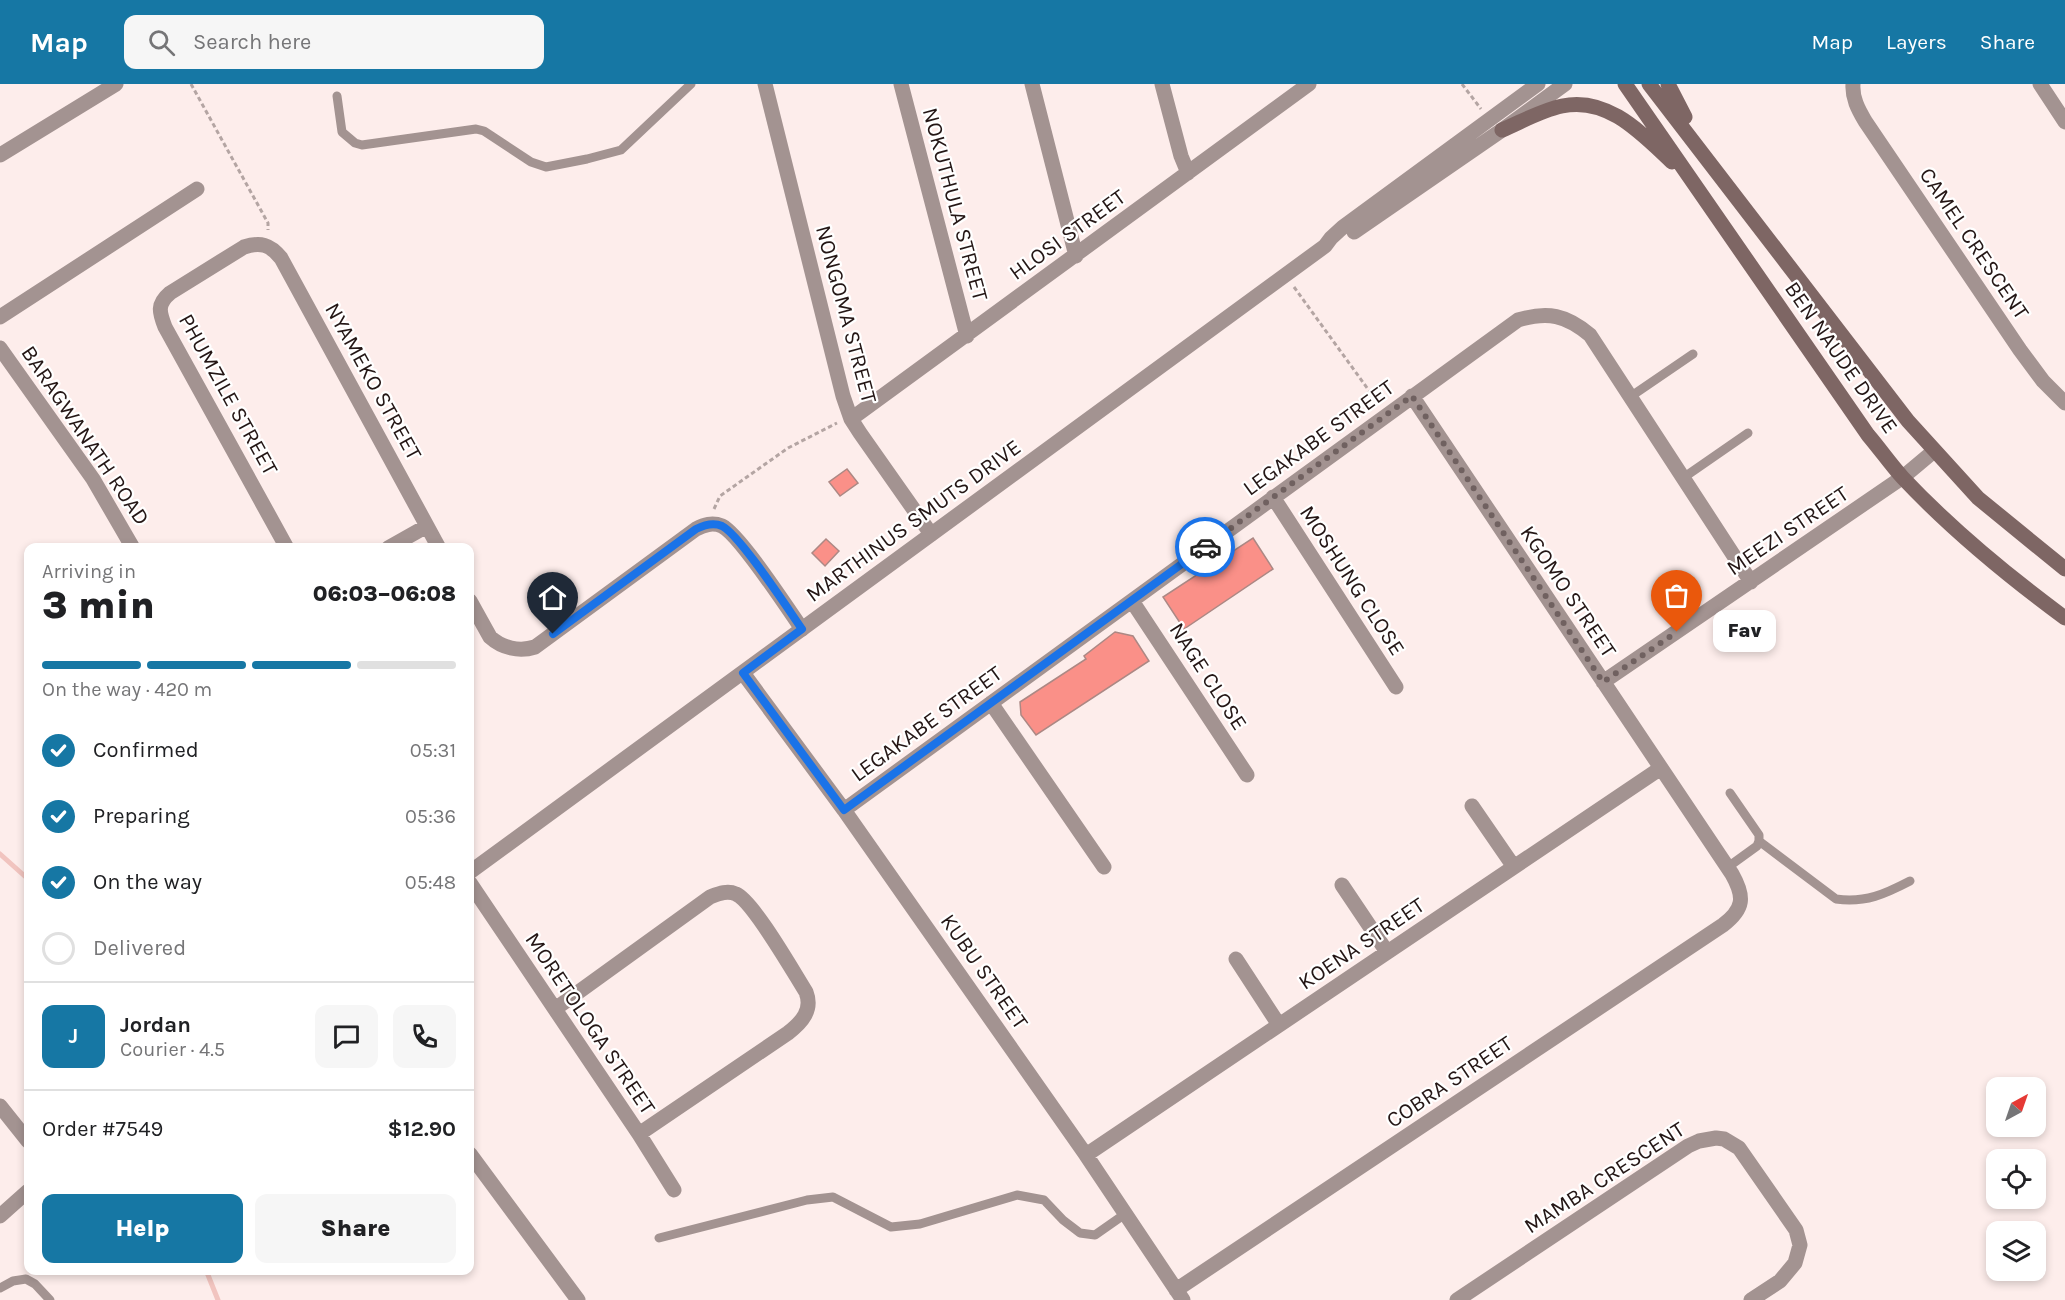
<!DOCTYPE html>
<meta charset="utf-8">
<style>
body{margin:0;font-family:Karla,sans-serif;background:#f6f6f6;color:#202124;height:100vh;display:flex;flex-direction:column;font-size:22px;white-space:nowrap}
*{box-sizing:border-box;margin:0}
p{font-size:20px;color:#757577}
.icon{flex:none;width:33px;height:33px;fill:none;stroke:currentColor;stroke-width:2;stroke-linecap:round;stroke-linejoin:round}
.map{position:relative;flex:1;overflow:hidden}
.side{position:absolute;left:24px;top:459px;width:450px;height:732px;display:flex;flex-direction:column;background:#fff;border-radius:12px;box-shadow:0 3px 9px #0003}
.side>*{flex:none}
.needle{width:39px;rotate:40deg}
.buttons{position:absolute;left:1986px;top:993px;display:grid;gap:12px}
.buttons a{display:grid;place-items:center;width:60px;height:60px;border-radius:12px;background:#fff;box-shadow:0 3px 9px #0003;font-size:30px}
.pin{position:absolute;display:grid;place-items:center;width:51px;height:51px;color:#fff;margin:-62px -26px;border-radius:50% 50% 50% 0;rotate:-45deg;box-shadow:0 0 6px #0007}
.pin .icon{rotate:45deg}
.courier{position:absolute;display:grid;place-items:center;width:60px;height:60px;margin:-30px;border:4px solid #1a73e8;border-radius:50%;background:#fff;color:#222;box-shadow:0 2px 8px #0007}
.bubble{position:absolute;height:42px;border-radius:12px;background:#fff;box-shadow:0 3px 9px #0003;font-size:20px;font-weight:800;line-height:42px;text-align:center}
.headline em{font-style:normal;font-weight:800}
.headline div{display:flex;flex-direction:column-reverse}
.headline{display:flex;align-items:center;justify-content:space-between;height:102px;padding:0 18px}
h1{font-size:39px;font-weight:800;line-height:45px}
.bar{display:grid;grid-template-columns:repeat(4,1fr);gap:9px 6px;align-content:center;height:72px;padding:0 18px}
.bar i{height:8px;border-radius:4px;background:#e0e0e0}
.bar .current{background:#1677a4}
.bar p{grid-column:span 4}
.line{display:flex;align-items:center;gap:15px;padding:0 18px;border-top:2px solid #e0e0e0}
.line div{flex:1}
.round{display:grid;place-items:center;flex:none;width:63px;height:63px;border-radius:12px;background:#f6f6f6}
ol{padding:0 18px;list-style:none}
li{display:flex;align-items:center;gap:18px;height:66px}
li p{margin-inline-start:auto}
li .icon{padding:6px;border-radius:50%;background:#1677a4;color:#fff;stroke-width:4}
li:last-child{color:#757577}
li i{width:33px;height:33px;border:3px solid #e0e0e0;border-radius:50%}
.button{display:flex;gap:12px;margin-top:auto;padding:12px 18px}
.button a{flex:1;height:69px;border-radius:12px;background:#1677a4;color:#fff;font-size:24px;font-weight:800;line-height:69px;text-align:center}
.button a+a{background:#f6f6f6;color:#202124}
header{display:flex;align-items:center;gap:36px;box-sizing:border-box;height:84px;padding:0 30px;background:#1677a4;color:#fff}
header strong{font-size:28px}
nav{display:flex;gap:33px;margin-inline-start:auto;font-size:21px}
.search{width:420px;height:54px;background:#f6f6f6;display:flex;align-items:center;gap:15px;box-sizing:border-box;padding:0 21px;border-radius:12px;color:#757577;font-size:22px}
.map>svg:first-child{display:block}
</style>
<header>
<strong>Map</strong>
<div class="search"><svg class="icon" aria-label="search" viewBox="0 0 24 24"><circle cx="10" cy="10" r="6"/><path d="M15 15l6 6"/></svg>Search here</div>
<nav><a>Map</a><a>Layers</a><a>Share</a></nav>
</header>
<div class="map">
<svg width="2065" height="1216" viewBox="0 0 2065 1216">
<rect width="100%" height="100%" fill="#fdedeb"/>
<g fill="none" stroke-linecap="round" stroke-linejoin="round">
<path stroke="#f1c4bf" stroke-width="5" d="M0,770L28,795
M206,1186L218,1216"/>
</g>
<path fill="#fa9088" stroke="#ac8884" stroke-width="1.5" d="M847,385L858,399L840,412L829,398Z
M1253,454L1273,485L1184,545L1163,513Z
M826,455L839,467L825,482L812,469Z
M1115,548L1133,552L1149,577L1036,651L1021,631L1020,618L1086,575L1084,572Z"/>
<g fill="none" stroke-linecap="round" stroke-linejoin="round">
<path stroke="#b4a5a3" stroke-width="3" stroke-dasharray="4.5 3" stroke-linecap="butt" d="M191,0L268,139V146
M1462,0L1481,25
M1294,203L1378,319
M714,425L720,412L788,364L837,339"/>
<path stroke="#a39391" stroke-width="9" d="M337,12L342,48L355,59L362,61L476,45L484,47L531,78L546,83L587,75L621,66L691,0
M1630,313L1693,270
M1683,394L1748,349
M1759,757L1836,815C1866,819 1885,810 1910,797
M1728,783L1757,762L1759,757V751L1730,709
M659,1154L807,1116L833,1113L891,1143L920,1140L1017,1111L1044,1116L1063,1136L1080,1149L1095,1151L1125,1130
M0,1204L13,1197L26,1195L35,1200L50,1216"/>
<path stroke="#a39391" stroke-width="15" d="M765,0L843,312L851,335L860,349L931,450
M901,0L967,252
M1032,0L1076,172
M1162,0L1181,72L1188,89
M1853,0C1852,14 1858,25 1865,37L2020,266L2043,297L2065,319
M2040,0L2065,38
M0,71L116,0
M0,233L197,105
M0,264L93,395L133,464
M851,335L1309,0
M1273,413L1396,603
M287,464L165,243C159,228 157,220 170,209L244,163C260,158 270,160 281,174L439,464
M388,464L427,442
M470,517L490,553C502,564 519,568 535,563L696,445C704,441 712,438 722,442C740,451 788,525 802,545
M1132,517L1247,691
M743,589L844,726L1086,1071L1183,1216
M1603,598L1903,393L1934,367
M991,619L1104,783
M1472,722L1514,783
M844,726L1518,236C1548,227 1566,231 1590,251L1751,498
M470,799L639,1050L674,1106
M1342,801L1387,868
M1236,875L1279,941
M555,925L710,813C718,810 727,806 736,810C753,817 794,889 806,908C813,926 802,938 788,949L639,1050
M0,1022L28,1057
M470,1070L578,1216
M1086,1071L1661,684
M1176,1206L1723,841C1744,825 1745,813 1732,790L1412,312
M1457,1216L1688,1062L1699,1057L1716,1054L1724,1055L1739,1064L1796,1146L1800,1161L1795,1179L1780,1197L1751,1216"/>
<path stroke="#a39391" stroke-width="15" d="M1354,148L1502,46L1565,0
M470,788L1325,162L1331,154L1343,143L1538,0
M0,1132L28,1107"/>
<path stroke="#7e6664" stroke-width="15" d="M1625,0L1868,351C1880,365 1891,381 1903,394C1952,446 2008,492 2065,534
M1649,0L1908,337L1978,414L2065,485
M1668,0L1685,33
M1502,46C1521,38 1542,26 1562,22C1608,12 1642,50 1672,78"/>
</g>
<g fill="none" stroke-linecap="round" stroke-linejoin="round">
<path stroke="#706160" stroke-width="6" stroke-dasharray="0 10.8" d="M1205,463L1412,312L1603,598L1677,548"/>
<path stroke="#1a73e8" stroke-width="8" d="M553,550L696,445C704,441 713,438 722,442C740,451 788,525 802,545L743,589L844,726L1205,463"/>
</g>
<g text-anchor="middle" stroke-width="4.5" stroke-linejoin="round" paint-order="stroke">
<g font-size="22" fill="#241615" stroke="#fff">
<text transform="translate(956 120) rotate(75)" y="8">NOKUTHULA STREET</text>
<text transform="translate(1067 150) rotate(-36)" y="8">HLOSI STREET</text>
<text transform="translate(1975 159) rotate(56)" y="8">CAMEL CRESCENT</text>
<text transform="translate(847 230) rotate(75)" y="8">NONGOMA STREET</text>
<text transform="translate(1842 273) rotate(55)" y="8">BEN NAUDE DRIVE</text>
<text transform="translate(374 297) rotate(61)" y="8">NYAMEKO STREET</text>
<text transform="translate(229 310) rotate(61)" y="8">PHUMZILE STREET</text>
<text transform="translate(86 351) rotate(56)" y="8">BARAGWANATH ROAD</text>
<text transform="translate(1318 353) rotate(-36)" y="8">LEGAKABE STREET</text>
<text transform="translate(913 436) rotate(-36)" y="8">MARTHINUS SMUTS DRIVE</text>
<text transform="translate(1787 446) rotate(-34)" y="8">MEEZI STREET</text>
<text transform="translate(1353 496) rotate(57)" y="8">MOSHUNG CLOSE</text>
<text transform="translate(1569 507) rotate(56)" y="8">KGOMO STREET</text>
<text transform="translate(1209 592) rotate(57)" y="8">NAGE CLOSE</text>
<text transform="translate(926 639) rotate(-36)" y="8">LEGAKABE STREET</text>
<text transform="translate(1361 859) rotate(-34)" y="8">KOENA STREET</text>
<text transform="translate(985 887) rotate(55)" y="8">KUBU STREET</text>
<text transform="translate(591 939) rotate(56)" y="8">MORETOLOGA STREET</text>
<text transform="translate(1449 997) rotate(-34)" y="8">COBRA STREET</text>
<text transform="translate(1604 1093) rotate(-33)" y="8">MAMBA CRESCENT</text>
</g>
</g>
</svg>
<div class="buttons">
<a><svg class="needle" viewBox="-14 -14 28 28"><path d="M0-13l5 13h-10z" fill="#e53935"/><path d="M0 13l5-13h-10z" fill="#757577"/></svg></a>
<a><svg class="icon" aria-label="locate" viewBox="0 0 24 24"><circle cx="12" cy="12" r="6"/><path d="M12 2v4M12 18v4M2 12h4M18 12h4"/></svg></a>
<a><svg class="icon" aria-label="layers" viewBox="0 0 24 24"><path d="M12 4l9 5-9 5-9-5zM3 14l9 5 9-5"/></svg></a>
</div>
<div class="pin" style="left:1677px;top:548px;background:#ea580c"><svg class="icon" aria-label="bag" viewBox="0 0 24 24"><path d="M5 8h14l-1 12H6zM9 8a3 3 0 0 1 6 0"/></svg></div>
<div class="pin" style="left:553px;top:550px;background:#1f2937"><svg class="icon" aria-label="home" viewBox="0 0 24 24"><path d="M3 11l9-7 9 7M6 9v11h12V9"/></svg></div>
<div class="courier" style="left:1205px;top:463px"><svg class="icon" aria-label="car" viewBox="0 0 24 24"><path d="M5 17H2v-5l4-1 3-4h7l3 4 3 1v5h-3M9 17h6M6 11h13"/><circle cx="7" cy="17" r="2"/><circle cx="17" cy="17" r="2"/></svg></div>
<div class="bubble" style="left:1713px;top:526px;width:63px">Fav</div>
<section class="side">
<div class="headline"><div><h1>3 min</h1><p>Arriving in</p></div><em>06:03–06:08</em></div>
<div class="bar"><i class="current"></i><i class="current"></i><i class="current"></i><i></i><p>On the way · 420 m</p></div>
<ol>
<li><svg class="icon" aria-label="check" viewBox="0 0 24 24"><path d="M5 12l5 5 9-10"/></svg>Confirmed<p>05:31</p></li>
<li><svg class="icon" aria-label="check" viewBox="0 0 24 24"><path d="M5 12l5 5 9-10"/></svg>Preparing<p>05:36</p></li>
<li><svg class="icon" aria-label="check" viewBox="0 0 24 24"><path d="M5 12l5 5 9-10"/></svg>On the way<p>05:48</p></li>
<li><i></i>Delivered</li>
</ol>
<div class="line" style="height:108px"><b class="round" style="background:#1677a4;color:#fff">J</b><div><b>Jordan</b><p>Courier · 4.5</p></div><a class="round"><svg class="icon" aria-label="chat" viewBox="0 0 24 24"><path d="M4 5h16v11H9l-5 4z"/></svg></a><a class="round"><svg class="icon" aria-label="phone" viewBox="0 0 24 24"><path d="M5 4h4l2 5-3 2q2 4 5 5l2-3 5 2v4C11 20 4 13 5 4z"/></svg></a></div>
<div class="line" style="height:78px"><div>Order #7549</div><b>$12.90</b></div>
<div class="button"><a>Help</a><a>Share</a></div>
</section>
</div>
